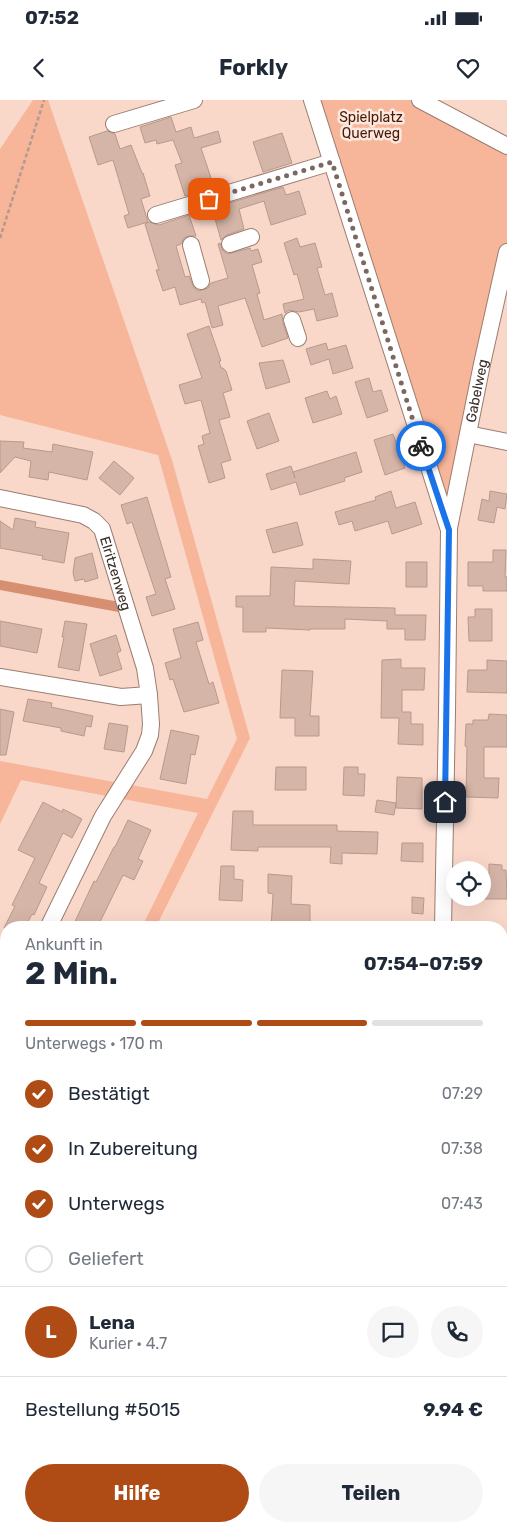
<!DOCTYPE html>
<html lang="de">
<meta charset="utf-8">
<style>
body{margin:0;font-family:Rubik,sans-serif;background:#f6f6f7;color:#1f2937;height:100vh;display:flex;flex-direction:column;font-size:19px;white-space:nowrap}
*{box-sizing:border-box;margin:0}
p{font-size:16px;color:#747a83}
.icon{flex:none;width:28px;height:28px;fill:none;stroke:currentColor;stroke-width:2;stroke-linecap:round;stroke-linejoin:round}
.map{position:relative;flex:1;overflow:hidden}
.details{position:absolute;left:0px;top:821px;width:508px;height:611px;display:flex;flex-direction:column;background:#fff;border-radius:20px 20px 0 0;box-shadow:0 5px 20px #0002}
.details>*{flex:none}
.fabs{position:absolute;left:446px;top:761px;display:grid;gap:10px}
.fabs a{display:grid;place-items:center;width:45px;height:45px;border-radius:50%;background:#fff;box-shadow:0 5px 20px #0002;font-size:25px}
.pin{position:absolute;display:grid;place-items:center;width:42px;height:42px;color:#fff;margin:-21px;border-radius:10px;box-shadow:0 2px 8px #0006}
.courier{position:absolute;display:grid;place-items:center;width:50px;height:50px;margin:-25px;border:4px solid #1a73e8;border-radius:50%;background:#fff;color:#222;box-shadow:0 1px 6px #0007}
.summary em{font-style:normal;font-weight:700}
.summary div{display:flex;flex-direction:column-reverse}
.summary{display:flex;align-items:center;justify-content:space-between;height:85px;padding:0 25px}
h1{font-size:32px;font-weight:700;line-height:38px}
.bar{display:grid;grid-template-columns:repeat(4,1fr);gap:8px 5px;align-content:center;height:60px;padding:0 25px}
.bar i{height:6px;border-radius:4px;background:#e0e1e3}
.bar .current{background:#af4c16}
.bar p{grid-column:span 4}
.line{display:flex;align-items:center;gap:12px;padding:0 25px;border-top:1px solid #e0e1e3}
.line div{flex:1}
.round{display:grid;place-items:center;flex:none;width:52px;height:52px;border-radius:26px;background:#f6f6f7}
ol{padding:0 25px;list-style:none}
li{display:flex;align-items:center;gap:15px;height:55px}
li p{margin-inline-start:auto}
li .icon{padding:5px;border-radius:50%;background:#af4c16;color:#fff;stroke-width:4}
li:last-child{color:#747a83}
li i{width:28px;height:28px;border:2px solid #e0e1e3;border-radius:50%}
.primary-button{display:flex;gap:10px;margin-top:auto;padding:10px 25px}
.primary-button a{flex:1;height:58px;border-radius:30px;background:#af4c16;color:#fff;font-size:20px;font-weight:700;line-height:58px;text-align:center}
.primary-button a+a{background:#f6f6f7;color:#1f2937}
.status{display:flex;justify-content:space-between;align-items:center;height:35px;padding:0 25px;background:#fff;direction:ltr}
.status svg{height:14px;fill:currentColor}
header{display:flex;justify-content:space-between;align-items:center;height:65px;padding:0 25px;background:#fff;font-size:22px;font-weight:700}
.map>svg:first-child{display:block}
</style>
<div class="status"><b>07:52</b><svg viewBox="0 0 49 12"><path d="M0 12V9h3v3zM5 12V6h3v6zM10 12V3h3v9zM15 12V0h3v12zM26 1h20v11H26zM47 4h2v5h-2z"/></svg></div>
<header><svg class="icon" aria-label="back" viewBox="0 0 24 24"><path d="M15 5l-7 7 7 7"/></svg>Forkly<svg class="icon" aria-label="heart" viewBox="0 0 24 24"><path d="M12 20l-8-8c-3-5 5-10 8-4 3-6 11-1 8 4z"/></svg></header>
<div class="map">
<svg width="507" height="1432" viewBox="0 0 507 1432">
<rect width="100%" height="100%" fill="#f9d8ca"/>
<path fill="#f7b599" d="M33,0H48L172,360L250,638L156,827H142L198,713L21,680L0,724V661L207,699L237,639L158,355L0,315V49Z
M312,0H419L507,47V152L449,430Z"/>
<path fill="#d69071" d="M0,480L125,503L129,514L0,490Z
M0,967L6,976V1074L0,1072Z"/>
<path fill="#ce896a" stroke="#a16d56" d="M0,1003L6,1011V1067L0,1064Z"/>
<path fill="#d5b5a7" stroke="#b9998c" d="M171,17L176,32L191,27L194,38L218,31L221,42L201,48L214,87L185,96L175,65L182,63L173,40L157,44L156,40L145,43L140,27Z
M107,31L115,34L120,49L131,45L142,73H143L150,96L141,99L148,122L128,128L124,116L129,114L113,60L98,65L89,37Z
M282,33L292,63L263,72L253,42Z
M283,87L286,95L299,91L306,114L271,125L264,101L239,109L244,129L227,135L221,140L212,108Z
M189,115L196,136H188L184,138L181,144L176,146L185,177L189,176L194,188L199,191L208,188L211,183L228,178L218,144L220,143L223,151L228,154L250,148L251,151L258,149L262,162L252,165L260,193L257,194L264,220L282,214L283,223L288,238L262,247L245,198L218,206L223,225L212,228L205,202L202,203L201,199L180,205L175,187L163,191L156,170H159L145,124L149,122L159,125Z
M297,138L300,147L315,143L322,167L317,168L325,195L332,193L338,216L317,221L314,209L299,212L289,210L285,213L283,204L304,199L297,174L294,175L284,143Z
M209,226L221,261H219L221,268H223L226,271L232,290L223,293L230,317L219,320L231,360L221,363L225,378L209,383L198,346L204,344L202,336L210,333L201,300L185,304L179,285L202,278L187,234Z
M326,243L328,250L346,245L353,268L333,274L329,259L311,265L306,249Z
M283,260L290,282L266,289L259,263Z
M369,278L373,292L381,290L388,311L367,318L355,282Z
M327,291L330,299L336,296L342,314L313,323L305,298Z
M269,313L279,341L257,349L247,321Z
M393,334L405,368L385,375L374,340Z
M0,341L24,342L23,348L52,352L53,344L93,352L87,380L49,372L48,380L29,377L31,361L15,357L0,373Z
M356,352L362,372L344,378L345,381L300,395L296,382L271,390L266,374L291,366L295,378L293,372Z
M114,361L134,378L120,395L99,378Z
M391,391L396,408L415,402L422,424L392,434L388,421L355,431L352,421L339,425L335,412L376,400L375,397Z
M490,391L507,394L505,409L497,407L494,423L478,420L482,399L489,401Z
M147,397L171,477L165,479L175,509L152,516L146,497L156,494L132,422L127,424L121,405Z
M15,418L36,422L35,427L69,433L64,463L42,459L43,456L0,448V421L13,430Z
M297,422L303,445L273,453L266,430Z
M493,450H506L505,477H507V491H483V486H468V462H493Z
M92,453L98,478L85,482L84,479L75,481L73,473L75,458Z
M313,459L351,461L349,484L295,481L294,506L395,508V515H426L425,540H405V529H387V521L345,519V529H310V530L266,528V532H243V507H236V496H270L271,467L313,469Z
M406,462H427V487H406Z
M475,509H492V541H469L468,517H475Z
M0,521L42,529L37,553L0,546Z
M65,521L87,524L79,571L58,567L64,537H62Z
M198,522L203,540L196,542L209,584L213,582L219,603L184,612L173,579L170,580L165,563L181,558L173,529Z
M116,535L121,551L117,553L122,569L100,576L90,544Z
M401,559V568H425L424,590H402V612H411V624H423V645L398,644L399,618H381L382,560Z
M487,560L507,561V593L467,592L468,570H487Z
M282,570L313,571L310,616H319V636H295V618H280Z
M28,599L52,603L51,607L93,616L91,627L86,626L84,636L61,631V628L23,621Z
M0,609L14,612L6,655H0Z
M489,614L507,615V647H484V678H499L498,698L466,697L467,647L465,646L466,624H473V620H488Z
M109,623L128,626L124,652L104,649Z
M171,630L199,636L195,655L191,654L186,684L160,679Z
M276,667H306V690H275Z
M344,667H358V674H365L364,696L343,695Z
M397,677L422,678V709L396,708Z
M377,700L396,703L394,715L375,712Z
M43,702L62,712L63,709L82,719L72,738L63,733L39,783L47,787L34,815L32,814L25,828H4L15,806L12,805L35,758L18,750Z
M233,711H253V725H337V731L378,732L377,754L342,753V764L330,763L331,747H258V751L231,750Z
M128,720L151,730L138,759L143,761L134,780L123,775L97,828H72L94,781L96,782L114,747H115Z
M402,743H423V762L401,761Z
M489,764L502,765V770H506L507,799H482V780H489Z
M221,766H234V779L243,780L242,801L219,800Z
M268,774L292,776L291,804L310,805V828H271L273,794L268,793Z
M412,797L424,798L423,814L412,813Z"/>
<g fill="none" stroke-linecap="round" stroke-linejoin="round">
<g stroke="#9b7d70" stroke-width="18">
<g id="minor">
<path d="M312,0L449,430L447,612L443,828"/>
<path d="M420,0L507,46"/>
<path d="M114,24L194,0"/>
<path d="M156,115L332,62"/>
<path d="M230,144L251,137"/>
<path d="M191,145L201,181"/>
<path d="M292,220L298,238"/>
<path d="M468,334L507,342"/>
<path id="s1" d="M0,398L83,415L94,421L102,429L145,568L149,595L151,624L150,635L144,651L103,716L48,828"/>
<path id="s2" d="M449,428L482,264L507,152"/>
<path d="M0,577L121,597L149,595"/>
<path d="M0,927L6,914"/>
<path d="M0,957L6,967"/>
<path d="M501,1071H507"/>
<path d="M501,1118H507"/>
<path d="M501,1207H507"/>
<path d="M1,1265L6,1237"/>
<path d="M501,1345L502,1381"/>
<path d="M355,1426L366,1432"/>
<path d="M323,1432L324,1426"/>
<path d="M433,1432V1426"/>
</g>
</g>
<path stroke="#b39a8f" stroke-width="2.5" stroke-dasharray="4 2.5" stroke-linecap="butt" d="M0,138L44,0"/>
<use href="#minor" stroke="#fff" stroke-width="16"/>
</g>
<g fill="none" stroke-linecap="round" stroke-linejoin="round">
<path stroke="#7c6860" stroke-width="5" stroke-dasharray="0 9" d="M209,99L332,62L421,346"/>
<path stroke="#1a73e8" stroke-width="6" d="M421,346L449,430L445,702"/>
</g>
<g text-anchor="middle" stroke-width="5" stroke-linejoin="round" paint-order="stroke">
<g font-size="14" fill="#461a04" stroke="#fde8e0">
<text x="371" y="22">Spielplatz<tspan x="371" dy="16">Querweg</tspan></text>
</g>
<g font-size="14" fill="#392c27" stroke="#fde8e0">
<text dy="5" stroke="none"><textPath href="#s2" startOffset="140">Gabelweg</textPath></text>
<text dy="5" stroke="none"><textPath href="#s1" startOffset="155">Elritzenweg</textPath></text>
</g>
</g>
</svg>
<div class="fabs">
<a><svg class="icon" aria-label="locate" viewBox="0 0 24 24"><circle cx="12" cy="12" r="6"/><path d="M12 2v4M12 18v4M2 12h4M18 12h4"/></svg></a>
</div>
<div class="pin" style="left:209px;top:99px;background:#ea580c"><svg class="icon" aria-label="bag" viewBox="0 0 24 24"><path d="M5 8h14l-1 12H6zM9 8a3 3 0 0 1 6 0"/></svg></div>
<div class="pin" style="left:445px;top:702px;background:#1f2937"><svg class="icon" aria-label="home" viewBox="0 0 24 24"><path d="M3 11l9-7 9 7M6 9v11h12V9"/></svg></div>
<div class="courier" style="left:421px;top:346px"><svg class="icon" aria-label="bike" viewBox="0 0 24 24"><circle cx="6" cy="16" r="4"/><circle cx="18" cy="16" r="4"/><path d="M6 16l4-8h5l3 8M10 8l3 8H6M13 5h3"/></svg></div>
<section class="details">
<div class="summary"><div><h1>2 Min.</h1><p>Ankunft in</p></div><em>07:54–07:59</em></div>
<div class="bar"><i class="current"></i><i class="current"></i><i class="current"></i><i></i><p>Unterwegs · 170 m</p></div>
<ol>
<li><svg class="icon" aria-label="check" viewBox="0 0 24 24"><path d="M5 12l5 5 9-10"/></svg>Bestätigt<p>07:29</p></li>
<li><svg class="icon" aria-label="check" viewBox="0 0 24 24"><path d="M5 12l5 5 9-10"/></svg>In Zubereitung<p>07:38</p></li>
<li><svg class="icon" aria-label="check" viewBox="0 0 24 24"><path d="M5 12l5 5 9-10"/></svg>Unterwegs<p>07:43</p></li>
<li><i></i>Geliefert</li>
</ol>
<div class="line" style="height:90px"><b class="round" style="background:#af4c16;color:#fff">L</b><div><b>Lena</b><p>Kurier · 4.7</p></div><a class="round"><svg class="icon" aria-label="chat" viewBox="0 0 24 24"><path d="M4 5h16v11H9l-5 4z"/></svg></a><a class="round"><svg class="icon" aria-label="phone" viewBox="0 0 24 24"><path d="M5 4h4l2 5-3 2q2 4 5 5l2-3 5 2v4C11 20 4 13 5 4z"/></svg></a></div>
<div class="line" style="height:65px"><div>Bestellung #5015</div><b>9.94 €</b></div>
<div class="primary-button"><a>Hilfe</a><a>Teilen</a></div>
</section>
</div>
